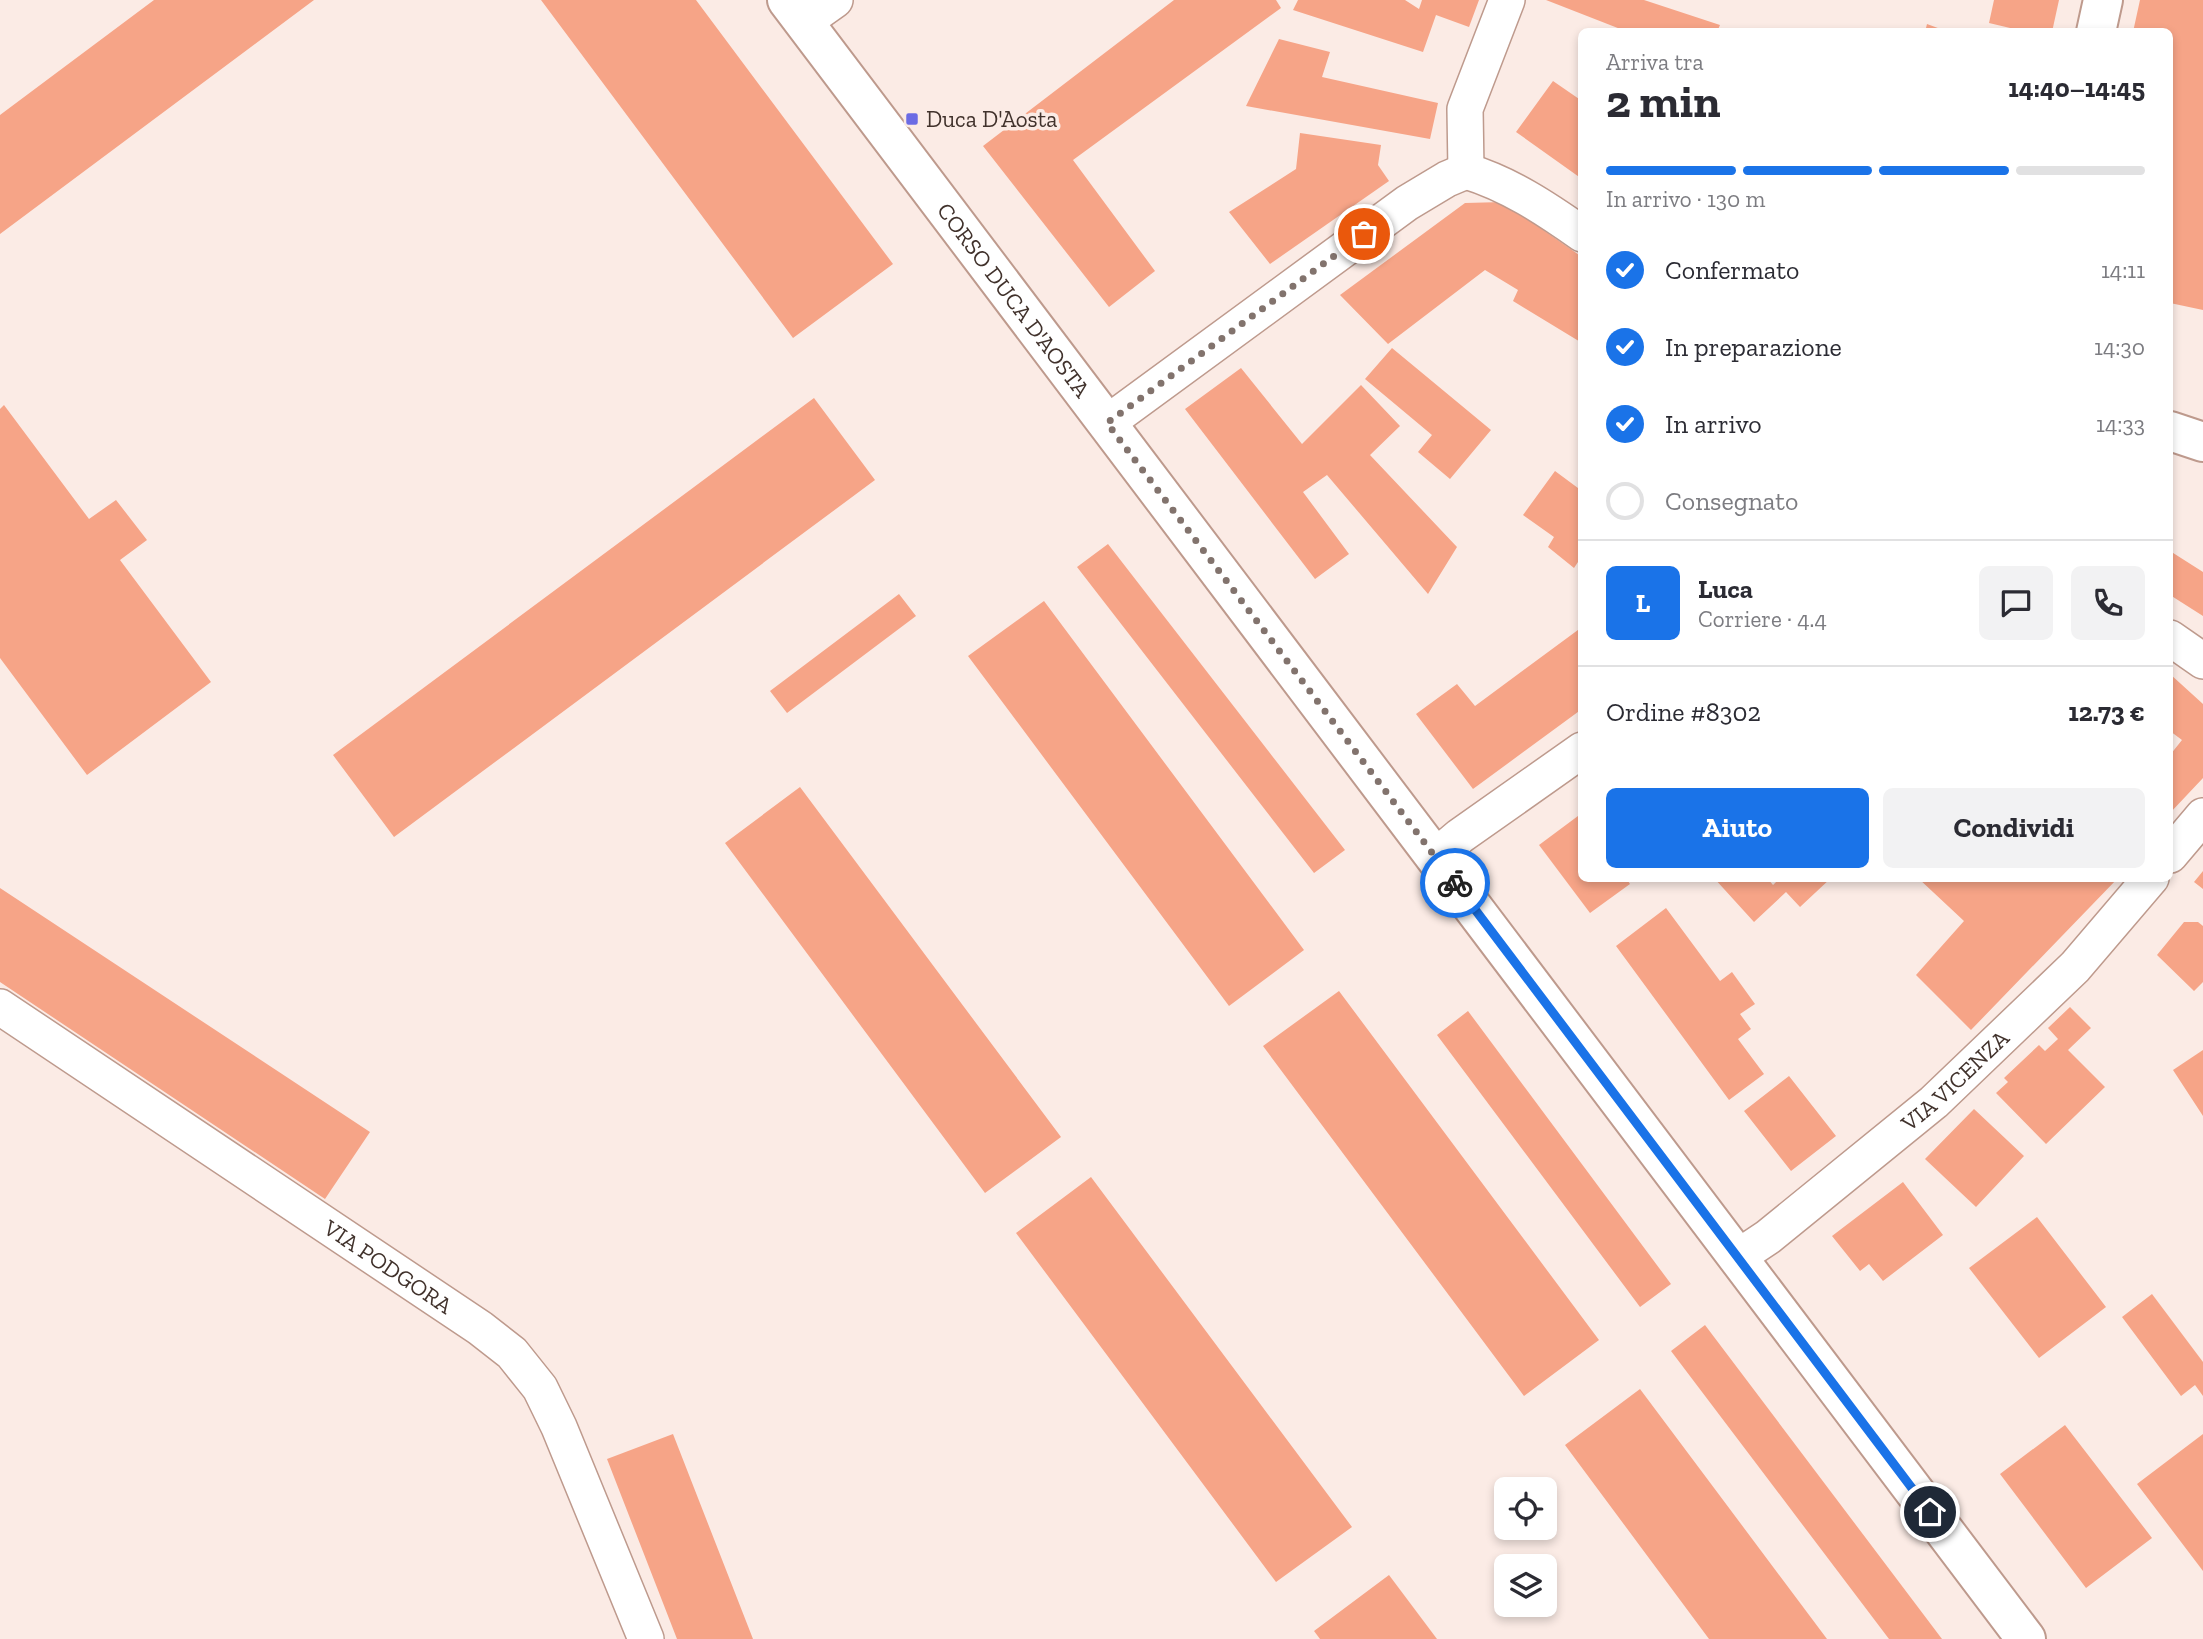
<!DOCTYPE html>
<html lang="it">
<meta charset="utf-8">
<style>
body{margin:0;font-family:"Zilla Slab",serif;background:#f2f2f3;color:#2b2b33;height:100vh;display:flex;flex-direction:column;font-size:26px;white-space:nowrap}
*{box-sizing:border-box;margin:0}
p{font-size:23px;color:#7c7c81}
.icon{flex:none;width:38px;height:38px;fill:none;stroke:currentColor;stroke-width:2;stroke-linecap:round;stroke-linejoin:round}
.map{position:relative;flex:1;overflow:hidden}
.panel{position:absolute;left:1578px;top:28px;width:595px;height:854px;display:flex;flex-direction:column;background:#fff;border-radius:10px;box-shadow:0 4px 10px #0003}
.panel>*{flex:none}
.fabs{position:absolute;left:1494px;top:1477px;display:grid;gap:14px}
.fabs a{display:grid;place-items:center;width:63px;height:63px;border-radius:10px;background:#fff;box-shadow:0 4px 10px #0003;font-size:35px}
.pin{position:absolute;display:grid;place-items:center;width:60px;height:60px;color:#fff;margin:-30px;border:4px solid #fff;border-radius:50%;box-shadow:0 2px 7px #0007}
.courier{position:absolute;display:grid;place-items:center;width:70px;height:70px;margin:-35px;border:5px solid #1a73e8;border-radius:50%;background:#fff;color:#222;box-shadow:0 2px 9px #0007}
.overview em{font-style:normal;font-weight:700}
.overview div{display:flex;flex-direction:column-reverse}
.overview{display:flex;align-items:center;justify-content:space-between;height:119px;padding:0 28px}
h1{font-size:46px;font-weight:700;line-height:52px}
.bar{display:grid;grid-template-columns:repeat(4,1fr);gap:10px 7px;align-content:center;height:84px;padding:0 28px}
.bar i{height:9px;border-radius:5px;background:#e1e1e2}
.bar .on{background:#1a73e8}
.bar p{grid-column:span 4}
.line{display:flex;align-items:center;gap:18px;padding:0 28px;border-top:2px solid #e1e1e2}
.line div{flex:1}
.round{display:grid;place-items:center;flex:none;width:74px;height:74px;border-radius:10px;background:#f2f2f3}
ol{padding:0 28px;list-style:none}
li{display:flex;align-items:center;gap:21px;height:77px}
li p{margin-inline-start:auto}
li .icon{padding:7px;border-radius:50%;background:#1a73e8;color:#fff;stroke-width:4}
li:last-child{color:#7c7c81}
li i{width:38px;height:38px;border:4px solid #e1e1e2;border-radius:50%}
.button{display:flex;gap:14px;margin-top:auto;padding:14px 28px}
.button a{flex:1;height:80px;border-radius:10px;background:#1a73e8;color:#fff;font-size:28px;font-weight:700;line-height:80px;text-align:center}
.button a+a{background:#f2f2f3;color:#2b2b33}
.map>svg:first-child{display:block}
</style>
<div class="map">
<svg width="2203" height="1639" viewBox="0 0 2203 1639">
<rect width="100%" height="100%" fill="#fbebe5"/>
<path fill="#f6a487" d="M154,0H314L0,234V115Z
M541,0H696L893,264L793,338Z
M1174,0H1276L1281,8L1073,160L1155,271L1109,307L983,146Z
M1298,0H1405L1419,9L1422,0H1479L1469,27L1436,15L1423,52L1293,10Z
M1546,0H1644L1720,25L1717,32H1628Z
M1994,0H2059L2052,32H2027L1989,23Z
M2140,0H2203V310L2170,303V32H2133Z
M1927,24L1946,31V32H1925Z
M1279,39L1330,52L1322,77L1438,103L1430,139L1246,106Z
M1553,81L1582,101V179L1516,132Z
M1300,133L1381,145L1378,165L1389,181L1270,264L1229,212L1296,169Z
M1503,202L1582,257V343L1513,301L1518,290L1485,270L1388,344L1340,295L1465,203Z
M1392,348L1491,430L1450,479L1418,452L1432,435L1365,379Z
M1241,368L1302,444L1361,385L1400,426L1370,455L1457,547L1428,594L1327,475L1303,492L1349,554L1315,579L1185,409Z
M814,398L875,480L394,837L333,755Z
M4,405L89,519L116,500L147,540L120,560L211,682L87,775L0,658V409Z
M1555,471L1582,491V556L1574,568L1548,547L1554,537L1523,515Z
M1108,544L1345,850L1314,873L1077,567Z
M2170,551L2203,572V616L2170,595Z
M899,594L916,616L787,713L770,691Z
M1044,601L1304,950L1229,1006L968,656Z
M1582,627V709L1473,789L1416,714L1457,684L1475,706Z
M2170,674L2203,704V778L2170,813V755L2182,740L2170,731Z
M800,787L1061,1137L985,1193L725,843Z
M1582,813V878H1626L1630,884L1590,913L1539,845Z
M2203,871V889L2194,882Z
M1714,878H1767L1773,885L1780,878H1831L1800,907L1786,892L1754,922Z
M1918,878H2118L1971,1030L1916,975L1964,921Z
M0,888L370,1132L325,1199L0,982Z
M1666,908L1720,981L1732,972L1755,1004L1740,1014L1751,1029L1738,1039L1764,1074L1729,1100L1616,946Z
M2184,922H2198L2203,926V982L2194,991L2157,955Z
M1339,991L1599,1340L1524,1396L1263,1046Z
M2070,1007L2091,1028L2068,1050L2105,1087L2046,1144L1996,1093L2008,1082L2004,1078L2039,1045L2045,1051L2058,1039L2048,1028Z
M1468,1011L1671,1284L1640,1307L1437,1035Z
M2203,1050V1116L2173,1070Z
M1789,1076L1836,1136L1791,1171L1744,1111Z
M1974,1109L2024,1156L1976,1207L1925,1159Z
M1091,1177L1352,1527L1276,1582L1016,1233Z
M1903,1182L1943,1235L1883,1281L1869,1264L1860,1271L1832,1236Z
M2037,1217L2106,1307L2039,1358L1969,1268Z
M2152,1294L2203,1362V1396L2195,1385L2181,1396L2122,1317Z
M1705,1325L1942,1639H1889L1671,1351Z
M1640,1389L1827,1639H1709L1565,1445Z
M2065,1425L2152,1538L2086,1588L2000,1474Z
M673,1434L753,1639H677L607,1459Z
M2203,1434V1571L2137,1484Z
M1389,1575L1437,1639H1320L1314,1631Z"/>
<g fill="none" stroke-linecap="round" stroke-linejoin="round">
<g stroke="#be9a8d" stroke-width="38">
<g id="street">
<path d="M804,22L835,0"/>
<path d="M1466,171L1465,109L1507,0"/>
<path d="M1466,171C1509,184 1545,208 1582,234"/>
<path d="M1107,423L1407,203L1447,179L1466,171"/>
<path d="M2170,638L2203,661"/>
<path d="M2170,855L2203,816"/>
<path d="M1435,857L1460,836L1582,750"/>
<path id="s1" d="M0,1007L480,1328L512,1353L540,1388L559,1427L646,1639"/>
<path id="s2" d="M1738,1257L1768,1237L1934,1102L2075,967L2151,878"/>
</g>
</g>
<g stroke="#be9a8d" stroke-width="42">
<g id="secondary">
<path id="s3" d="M787,0L2026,1639"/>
<path d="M2096,32L2103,0"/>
<path d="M2170,431L2203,442"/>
</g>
</g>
<use href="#street" stroke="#fff" stroke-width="35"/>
<use href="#secondary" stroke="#fff" stroke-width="38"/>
</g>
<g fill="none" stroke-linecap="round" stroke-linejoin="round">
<path stroke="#82736d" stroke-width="7" stroke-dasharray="0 12.6" d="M1364,234L1107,423L1455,883"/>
<path stroke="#1a73e8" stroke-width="9" d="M1455,883L1930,1512"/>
</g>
<rect fill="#6b6be4" stroke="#fbebe5" stroke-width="2.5" x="905" y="112" width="14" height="14" rx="3.5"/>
<g text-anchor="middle" stroke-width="7" stroke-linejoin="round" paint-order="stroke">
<g font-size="23" fill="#41322c" stroke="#fbebe5" text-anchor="start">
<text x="926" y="127">Duca D'Aosta</text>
</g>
<g font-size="23" fill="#41322c" stroke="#fbebe5">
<text dy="8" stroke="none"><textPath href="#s3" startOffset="376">CORSO DUCA D'AOSTA</textPath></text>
<text dy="8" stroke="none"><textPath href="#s2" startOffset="280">VIA VICENZA</textPath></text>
<text dy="8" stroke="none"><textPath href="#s1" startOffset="467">VIA PODGORA</textPath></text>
</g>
</g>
</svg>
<div class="fabs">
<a><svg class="icon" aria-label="locate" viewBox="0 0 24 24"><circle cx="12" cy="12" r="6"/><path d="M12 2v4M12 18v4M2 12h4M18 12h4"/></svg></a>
<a><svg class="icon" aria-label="layers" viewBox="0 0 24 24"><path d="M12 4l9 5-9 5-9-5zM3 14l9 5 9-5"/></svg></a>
</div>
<div class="pin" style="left:1364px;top:234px;background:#ea580c"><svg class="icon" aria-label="bag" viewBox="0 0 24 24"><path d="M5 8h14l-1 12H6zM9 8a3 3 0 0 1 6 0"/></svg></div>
<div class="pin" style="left:1930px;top:1512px;background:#1f2937"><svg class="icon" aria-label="home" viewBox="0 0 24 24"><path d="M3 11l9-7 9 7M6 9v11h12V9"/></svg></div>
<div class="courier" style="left:1455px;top:883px"><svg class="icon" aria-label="bike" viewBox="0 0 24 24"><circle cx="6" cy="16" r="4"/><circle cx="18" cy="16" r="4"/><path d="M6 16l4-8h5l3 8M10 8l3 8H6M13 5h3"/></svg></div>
<section class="panel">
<div class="overview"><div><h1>2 min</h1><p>Arriva tra</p></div><em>14:40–14:45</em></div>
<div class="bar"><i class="on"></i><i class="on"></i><i class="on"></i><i></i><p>In arrivo · 130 m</p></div>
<ol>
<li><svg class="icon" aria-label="check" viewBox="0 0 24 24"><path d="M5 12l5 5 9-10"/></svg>Confermato<p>14:11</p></li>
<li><svg class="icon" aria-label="check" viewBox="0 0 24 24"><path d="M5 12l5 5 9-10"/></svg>In preparazione<p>14:30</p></li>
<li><svg class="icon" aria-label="check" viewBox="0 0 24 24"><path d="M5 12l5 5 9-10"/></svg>In arrivo<p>14:33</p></li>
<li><i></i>Consegnato</li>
</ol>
<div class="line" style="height:126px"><b class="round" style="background:#1a73e8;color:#fff">L</b><div><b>Luca</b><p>Corriere · 4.4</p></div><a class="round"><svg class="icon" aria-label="chat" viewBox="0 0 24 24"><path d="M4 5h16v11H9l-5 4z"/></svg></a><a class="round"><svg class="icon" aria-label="phone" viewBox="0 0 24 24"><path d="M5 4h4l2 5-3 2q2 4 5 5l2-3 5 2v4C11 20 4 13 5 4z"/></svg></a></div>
<div class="line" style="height:91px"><div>Ordine #8302</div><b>12.73 €</b></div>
<div class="button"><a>Aiuto</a><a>Condividi</a></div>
</section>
</div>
